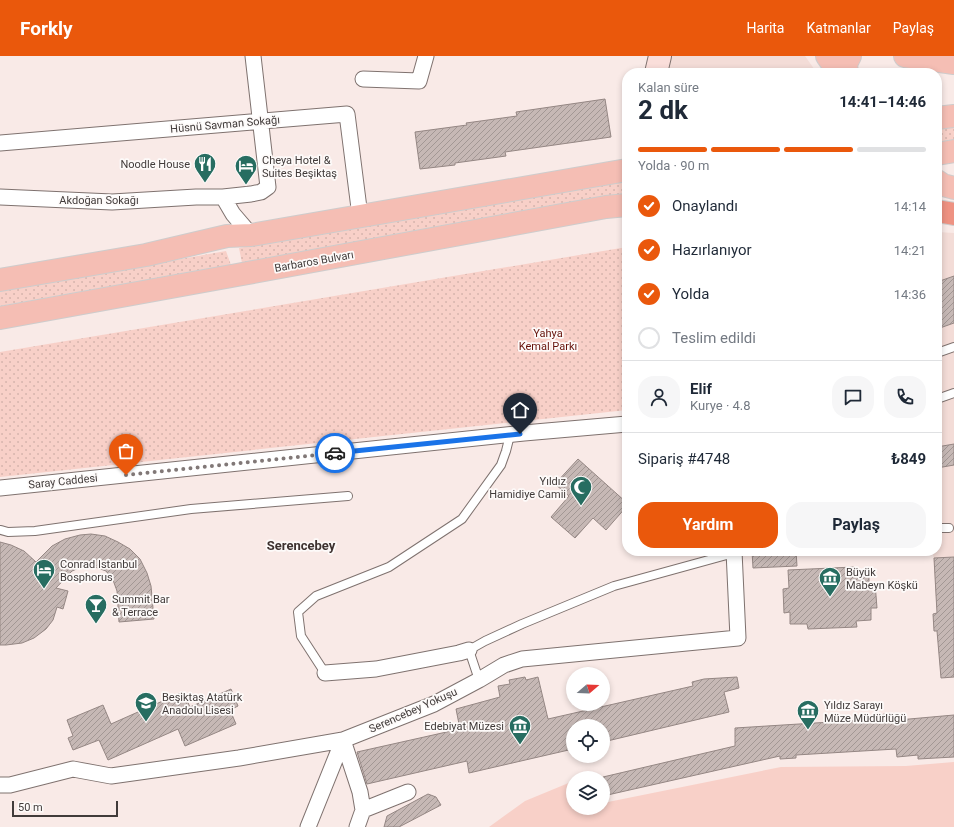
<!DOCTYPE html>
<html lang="tr">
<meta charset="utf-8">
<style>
body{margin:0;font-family:Roboto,sans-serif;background:#f6f6f7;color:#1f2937;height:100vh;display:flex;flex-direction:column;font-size:15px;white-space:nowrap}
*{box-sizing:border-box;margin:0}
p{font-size:13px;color:#747a83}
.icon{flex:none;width:22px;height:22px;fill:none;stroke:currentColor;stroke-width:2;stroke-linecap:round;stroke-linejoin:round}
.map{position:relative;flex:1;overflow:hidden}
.side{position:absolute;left:622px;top:12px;width:320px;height:488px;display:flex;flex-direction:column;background:#fff;border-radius:16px;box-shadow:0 2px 6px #0003}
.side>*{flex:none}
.needle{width:26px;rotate:71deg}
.tools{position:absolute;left:566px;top:611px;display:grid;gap:8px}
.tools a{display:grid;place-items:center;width:44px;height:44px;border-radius:50%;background:#fff;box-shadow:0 2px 6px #0003;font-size:20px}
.scale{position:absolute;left:12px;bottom:10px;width:106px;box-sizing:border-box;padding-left:4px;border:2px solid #413b3a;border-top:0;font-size:11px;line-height:14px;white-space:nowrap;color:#413b3a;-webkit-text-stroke:3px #fdfaf9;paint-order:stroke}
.pin{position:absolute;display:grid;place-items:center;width:34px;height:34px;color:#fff;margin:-41px -17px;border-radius:50% 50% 50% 0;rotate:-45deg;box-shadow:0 0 4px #0007}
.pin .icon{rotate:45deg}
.courier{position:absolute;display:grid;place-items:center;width:40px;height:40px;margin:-20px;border:3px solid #1a73e8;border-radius:50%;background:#fff;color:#222;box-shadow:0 1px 5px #0007}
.summary em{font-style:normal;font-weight:700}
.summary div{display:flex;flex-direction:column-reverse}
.summary{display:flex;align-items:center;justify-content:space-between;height:68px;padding:0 16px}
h1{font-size:26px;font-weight:700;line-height:30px}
.bar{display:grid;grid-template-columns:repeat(4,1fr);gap:6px 4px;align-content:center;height:48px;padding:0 16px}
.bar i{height:5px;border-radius:3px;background:#e0e1e3}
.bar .selected{background:#ea580c}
.bar p{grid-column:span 4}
.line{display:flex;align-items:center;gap:10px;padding:0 16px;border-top:1px solid #e0e1e3}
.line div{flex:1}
.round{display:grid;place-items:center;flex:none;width:42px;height:42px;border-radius:16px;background:#f6f6f7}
ol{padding:0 16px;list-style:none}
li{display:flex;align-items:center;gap:12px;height:44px}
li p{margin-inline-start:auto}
li .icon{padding:4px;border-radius:50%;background:#ea580c;color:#fff;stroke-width:4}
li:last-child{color:#747a83}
li i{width:22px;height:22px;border:2px solid #e0e1e3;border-radius:50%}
.primary-button{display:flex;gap:8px;margin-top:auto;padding:8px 16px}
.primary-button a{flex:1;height:46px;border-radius:16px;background:#ea580c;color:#fff;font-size:16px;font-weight:700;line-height:46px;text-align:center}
.primary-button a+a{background:#f6f6f7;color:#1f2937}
header{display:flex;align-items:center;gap:24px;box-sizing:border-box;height:56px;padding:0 20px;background:#ea580c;color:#fff}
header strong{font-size:19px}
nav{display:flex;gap:22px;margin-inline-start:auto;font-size:14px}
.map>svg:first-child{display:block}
</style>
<header>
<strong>Forkly</strong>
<nav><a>Harita</a><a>Katmanlar</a><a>Paylaş</a></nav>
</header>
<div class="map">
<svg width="954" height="771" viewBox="0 0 954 771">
<defs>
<pattern id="grass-dots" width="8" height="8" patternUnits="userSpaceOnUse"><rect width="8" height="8" fill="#f8d0c8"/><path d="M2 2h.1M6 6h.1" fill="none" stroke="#d6b4ad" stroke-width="1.8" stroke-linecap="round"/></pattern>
<pattern id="building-hatch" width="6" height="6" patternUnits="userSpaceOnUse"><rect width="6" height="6" fill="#c6b8b5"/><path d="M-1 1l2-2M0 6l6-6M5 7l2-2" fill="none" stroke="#a29794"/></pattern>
</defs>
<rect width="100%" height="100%" fill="#f9eae7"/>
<path fill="#f3dcd7" d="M663,0H805L817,17H659Z
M937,176L954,177V621L941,622L938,588L940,575H934L933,558L940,557L936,543L933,495H937Z"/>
<path fill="url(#grass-dots)" d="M954,70V86L937,88V72Z
M627,124V140L242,207L239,192Z
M627,191V354L0,421V296Z
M226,195L231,209L0,250V235Z"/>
<path fill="#f8d0c8" d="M954,706V771H489L525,745L571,726L573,732V752H603V747L781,711L906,710Z"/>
<path fill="url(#building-hatch)" stroke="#958784" d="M605,43L611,81L505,96L506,100L455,107V109L420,113L415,76L467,69L466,67L517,60L516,56Z
M954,220V267L937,273V226Z
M954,388V409L937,412V391Z
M578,403L627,447V450L606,474L593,462L575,482L551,461L569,440L555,428Z
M91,478L105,480L118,486L130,493L140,503L147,517L151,530L154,563L119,566L117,535L113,524L106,515L95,511L84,510L72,515L56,532L68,535L63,553L57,551L53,564L46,573L34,582L22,587L6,589H0V486L11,489L24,495L36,506L52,490L65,483L80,479Z
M752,495H796L797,510L753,512Z
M954,501V621L941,622L937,575H934L933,558L937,557L934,502Z
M854,511V517L869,516V528L875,527L877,552H871V564L856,565L857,571L808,573L807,568H790V556L784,557L783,533L789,532L788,514Z
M525,621L526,624L538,621L548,663L693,630L692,626L704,623L737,621L739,632L724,636L729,656L603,686V670H573V693L469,717L467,705L367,728L357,696L460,673L456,653L500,641L498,630L510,628L509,624Z
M231,633L238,650L230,654L236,668L185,690L178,673L108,704L99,684L73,694L68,682L73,680L67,664L103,649L111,668L183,636L190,651Z
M884,658H892L898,664L954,659V701L918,703V699L897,701L896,693L796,699V702L780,703V700L740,709L603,740V721L735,690V672L879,663L882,659Z
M428,738L436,741L441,749L399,771H384L387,760Z"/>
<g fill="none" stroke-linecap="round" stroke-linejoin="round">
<g stroke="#7f726f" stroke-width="10">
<path id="lane" d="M937,297L954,291
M937,343L954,337
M937,472H949
M1,474L8,476L35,475L191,453L348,440
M325,617L301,580L298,556L316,540L389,511L462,463L501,409L506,395L510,379
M479,624L469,594L485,585L522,568L614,530L734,497"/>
</g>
<g stroke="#7f726f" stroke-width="17">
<path id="street" d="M363,23L419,25L426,0
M0,87L347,58L360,160
M0,141L112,146L196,141H223L251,138L261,136L268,131L253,0
M223,141L233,158L251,179
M0,432L524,377L627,368
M325,617L376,613L459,597L469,594
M343,684L360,736L363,754L408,736
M0,729H10L73,713L111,720L239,702L343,684L434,648L479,624L504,609L522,603L738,582L734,495
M308,771L343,684
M357,771L363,754"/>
</g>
<g stroke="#7f726f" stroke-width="24">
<path id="secondary" d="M656,17L660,0"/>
</g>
<g stroke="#cecccc" stroke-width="24">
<path id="primary" d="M827,0L839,17
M905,0L954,7
M847,17L846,8L850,0
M937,62L954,60
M937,98L954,95
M937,125L943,129L954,132
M0,224L146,199L227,180L251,179L627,114
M0,262L237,219L606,151L627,149"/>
</g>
<g stroke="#cecccc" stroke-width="24">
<path id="highway" d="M937,155L954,158"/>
</g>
<use href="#lane" stroke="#fff" stroke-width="8"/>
<use href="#street" stroke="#fff" stroke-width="15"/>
<use href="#secondary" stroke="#fadeda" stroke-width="22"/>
<use href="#primary" stroke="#f5beb4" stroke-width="22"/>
<use href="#highway" stroke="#ee9282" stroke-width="22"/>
</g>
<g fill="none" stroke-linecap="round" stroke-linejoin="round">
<path stroke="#817877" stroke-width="4" stroke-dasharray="0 7.2" d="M126,419L335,397"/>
<path stroke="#1a73e8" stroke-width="5" d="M335,397L520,378"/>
</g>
<defs>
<g id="restaurant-pin" transform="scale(1.15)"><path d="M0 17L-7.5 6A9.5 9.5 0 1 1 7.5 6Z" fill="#276d61" stroke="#fdfaf9"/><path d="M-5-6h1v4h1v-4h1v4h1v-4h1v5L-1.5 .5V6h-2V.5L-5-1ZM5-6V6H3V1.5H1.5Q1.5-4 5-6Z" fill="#fff"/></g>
<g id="hotel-pin" transform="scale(1.15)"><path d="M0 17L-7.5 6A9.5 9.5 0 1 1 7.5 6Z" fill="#276d61" stroke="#fdfaf9"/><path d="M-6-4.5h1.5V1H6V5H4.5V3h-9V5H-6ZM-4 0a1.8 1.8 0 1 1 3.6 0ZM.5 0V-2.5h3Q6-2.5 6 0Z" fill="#fff"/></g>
<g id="mosque-pin" transform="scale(1.15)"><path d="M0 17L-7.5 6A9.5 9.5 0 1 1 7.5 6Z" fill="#276d61" stroke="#fdfaf9"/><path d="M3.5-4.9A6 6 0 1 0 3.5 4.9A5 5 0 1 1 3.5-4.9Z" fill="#fff"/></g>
<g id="museum-pin" transform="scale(1.15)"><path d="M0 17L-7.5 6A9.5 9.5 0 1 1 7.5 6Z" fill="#276d61" stroke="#fdfaf9"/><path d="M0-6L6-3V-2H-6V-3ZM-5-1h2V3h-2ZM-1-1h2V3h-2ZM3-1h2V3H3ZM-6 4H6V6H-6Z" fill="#fff"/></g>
<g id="bar-pin" transform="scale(1.15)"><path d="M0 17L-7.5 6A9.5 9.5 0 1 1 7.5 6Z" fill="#276d61" stroke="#fdfaf9"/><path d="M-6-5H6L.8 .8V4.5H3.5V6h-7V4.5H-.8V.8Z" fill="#fff"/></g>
<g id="school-pin" transform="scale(1.15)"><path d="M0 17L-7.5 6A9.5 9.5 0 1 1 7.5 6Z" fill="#276d61" stroke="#fdfaf9"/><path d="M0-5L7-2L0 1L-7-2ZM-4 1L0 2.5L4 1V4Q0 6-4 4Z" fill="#fff"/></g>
</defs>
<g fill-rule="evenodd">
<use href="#restaurant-pin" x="205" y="108"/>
<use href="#hotel-pin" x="246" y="110"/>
<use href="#mosque-pin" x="581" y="431"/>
<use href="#hotel-pin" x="44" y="514"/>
<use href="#museum-pin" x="830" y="522"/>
<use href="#bar-pin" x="96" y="549"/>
<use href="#school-pin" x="146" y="647"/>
<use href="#museum-pin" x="808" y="655"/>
<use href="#museum-pin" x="520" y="670"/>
</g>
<g text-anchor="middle" stroke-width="3.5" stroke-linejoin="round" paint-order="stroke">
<g font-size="11" fill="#413b3a" stroke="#fdfaf9">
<text transform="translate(225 68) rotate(-5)" y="4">Hüsnü Savman Sokağı</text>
<text x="99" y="148">Akdoğan Sokağı</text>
<text transform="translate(314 205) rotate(-10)" y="4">Barbaros Bulvarı</text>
<text transform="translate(63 425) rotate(-6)" y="4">Saray Caddesi</text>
<text transform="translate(413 654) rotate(-24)" y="4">Serencebey Yokuşu</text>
</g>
<g font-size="11" fill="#413b3a" stroke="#fdfaf9" text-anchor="start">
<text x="262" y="108">Cheya Hotel &amp;<tspan x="262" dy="13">Suites Beşiktaş</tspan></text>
<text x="190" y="112" text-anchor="end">Noodle House</text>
<text x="566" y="429" text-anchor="end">Yıldız<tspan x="566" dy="13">Hamidiye Camii</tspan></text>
<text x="60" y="512">Conrad Istanbul<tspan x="60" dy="13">Bosphorus</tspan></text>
<text x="846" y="520">Büyük<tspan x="846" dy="13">Mabeyn Köşkü</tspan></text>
<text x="112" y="547">Summit Bar<tspan x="112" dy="13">&amp; Terrace</tspan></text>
<text x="162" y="645">Beşiktaş Atatürk<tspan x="162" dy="13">Anadolu Lisesi</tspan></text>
<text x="824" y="653">Yıldız Sarayı<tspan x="824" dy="13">Müze Müdürlüğü</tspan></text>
<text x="504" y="674" text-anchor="end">Edebiyat Müzesi</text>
</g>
<g font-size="11" fill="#66130b" stroke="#fdfaf9">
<text x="548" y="281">Yahya<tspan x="548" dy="13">Kemal Parkı</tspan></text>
</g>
<g font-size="13" font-weight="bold" fill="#3e3230" stroke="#fdfaf9">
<text x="301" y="494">Serencebey</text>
</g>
</g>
</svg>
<div class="tools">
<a><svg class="needle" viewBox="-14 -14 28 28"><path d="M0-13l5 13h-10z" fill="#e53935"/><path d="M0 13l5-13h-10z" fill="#747a83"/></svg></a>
<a><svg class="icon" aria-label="locate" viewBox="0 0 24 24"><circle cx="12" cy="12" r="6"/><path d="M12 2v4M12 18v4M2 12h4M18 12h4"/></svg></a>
<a><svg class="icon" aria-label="layers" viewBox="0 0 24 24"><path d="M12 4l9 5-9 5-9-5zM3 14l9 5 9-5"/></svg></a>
</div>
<div class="scale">50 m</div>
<div class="pin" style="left:126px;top:419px;background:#ea580c"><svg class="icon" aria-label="bag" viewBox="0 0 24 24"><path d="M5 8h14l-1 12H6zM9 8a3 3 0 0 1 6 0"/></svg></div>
<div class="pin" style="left:520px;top:378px;background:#1f2937"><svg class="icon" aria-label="home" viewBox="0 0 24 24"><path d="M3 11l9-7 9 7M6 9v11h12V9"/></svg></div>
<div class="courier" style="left:335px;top:397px"><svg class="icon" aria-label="car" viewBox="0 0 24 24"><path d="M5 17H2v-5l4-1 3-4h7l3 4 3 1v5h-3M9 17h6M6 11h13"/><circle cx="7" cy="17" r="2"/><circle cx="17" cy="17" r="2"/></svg></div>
<section class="side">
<div class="summary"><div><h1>2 dk</h1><p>Kalan süre</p></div><em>14:41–14:46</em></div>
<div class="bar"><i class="selected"></i><i class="selected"></i><i class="selected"></i><i></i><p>Yolda · 90 m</p></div>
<ol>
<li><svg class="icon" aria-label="check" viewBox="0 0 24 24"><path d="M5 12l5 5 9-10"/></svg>Onaylandı<p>14:14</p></li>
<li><svg class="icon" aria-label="check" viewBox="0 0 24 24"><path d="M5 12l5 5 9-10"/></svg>Hazırlanıyor<p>14:21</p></li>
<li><svg class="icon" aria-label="check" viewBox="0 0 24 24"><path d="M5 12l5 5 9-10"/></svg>Yolda<p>14:36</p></li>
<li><i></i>Teslim edildi</li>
</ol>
<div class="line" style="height:72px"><a class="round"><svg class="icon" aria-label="person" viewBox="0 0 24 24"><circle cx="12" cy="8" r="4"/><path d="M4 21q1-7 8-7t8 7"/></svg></a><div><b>Elif</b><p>Kurye · 4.8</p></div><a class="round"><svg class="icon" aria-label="chat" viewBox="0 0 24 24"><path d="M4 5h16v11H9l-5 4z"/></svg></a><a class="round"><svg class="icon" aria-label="phone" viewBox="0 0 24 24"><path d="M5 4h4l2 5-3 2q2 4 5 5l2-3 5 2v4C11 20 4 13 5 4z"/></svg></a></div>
<div class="line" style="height:52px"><div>Sipariş #4748</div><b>₺849</b></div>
<div class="primary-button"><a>Yardım</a><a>Paylaş</a></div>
</section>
</div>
